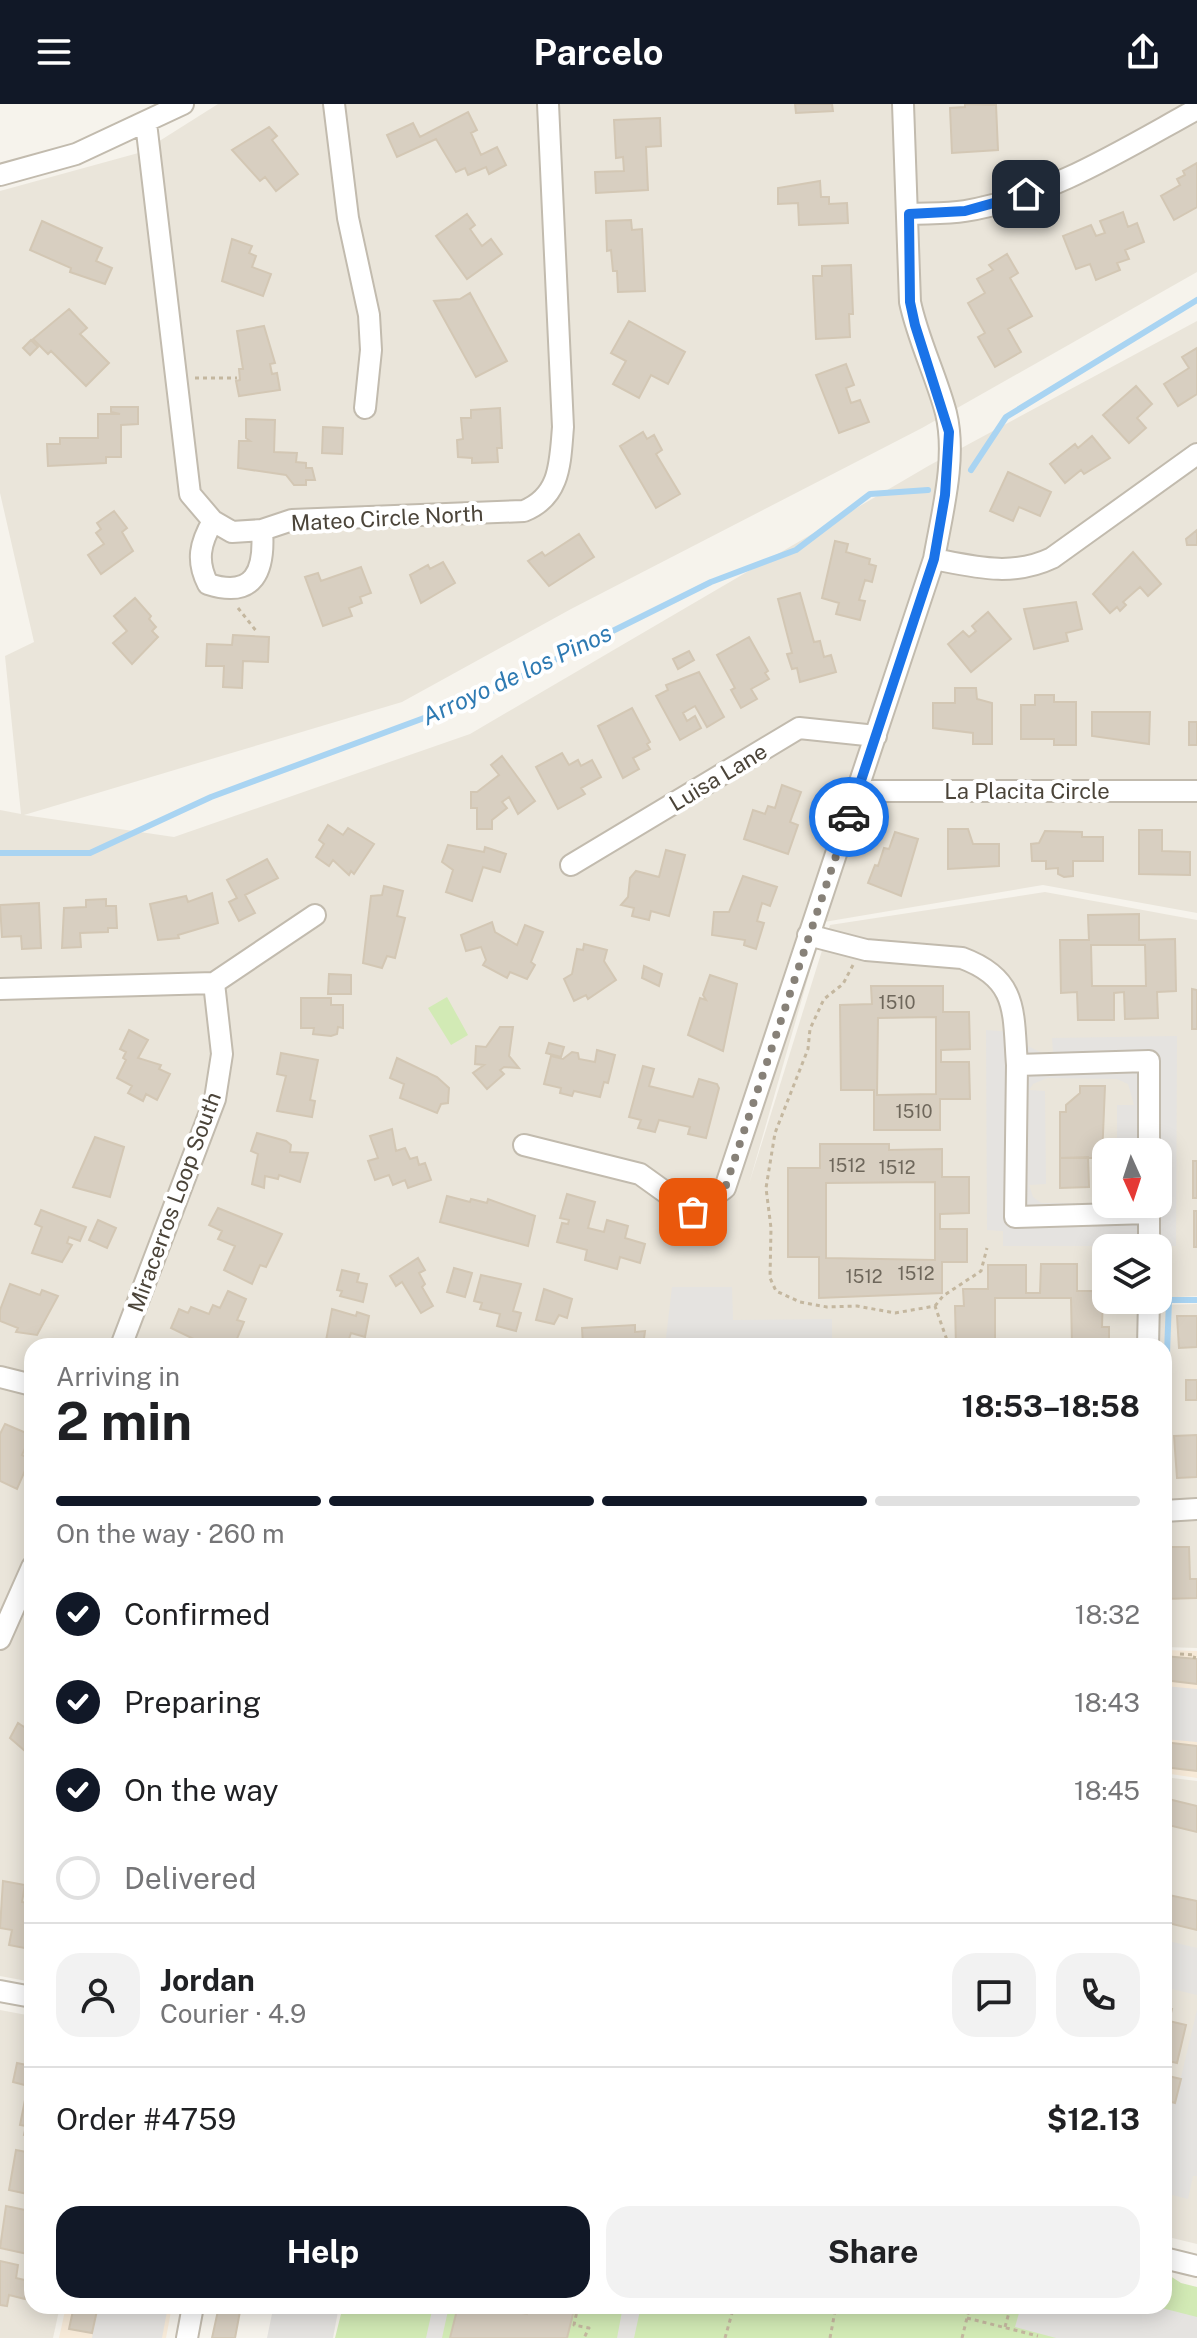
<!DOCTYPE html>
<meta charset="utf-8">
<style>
body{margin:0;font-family:"Public Sans",sans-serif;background:#f2f2f2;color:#202124;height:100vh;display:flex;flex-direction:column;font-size:30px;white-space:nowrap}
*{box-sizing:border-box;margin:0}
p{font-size:26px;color:#757577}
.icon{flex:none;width:44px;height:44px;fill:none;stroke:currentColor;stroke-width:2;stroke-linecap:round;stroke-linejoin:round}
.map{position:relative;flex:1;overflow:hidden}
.drawer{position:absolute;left:24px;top:1234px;width:1148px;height:976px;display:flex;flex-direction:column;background:#fff;border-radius:24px;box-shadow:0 4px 20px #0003}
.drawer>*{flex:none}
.needle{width:52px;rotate:177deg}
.fabs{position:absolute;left:1092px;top:1034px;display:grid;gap:16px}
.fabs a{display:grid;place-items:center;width:80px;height:80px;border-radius:16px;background:#fff;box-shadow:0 4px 20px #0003;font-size:40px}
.pin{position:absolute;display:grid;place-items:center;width:68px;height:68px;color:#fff;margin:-34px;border-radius:16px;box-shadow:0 4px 12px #0006}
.courier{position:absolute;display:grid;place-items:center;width:80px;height:80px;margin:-40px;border:6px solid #1a73e8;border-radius:50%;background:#fff;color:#222;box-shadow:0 2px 10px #0007}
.head em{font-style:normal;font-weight:700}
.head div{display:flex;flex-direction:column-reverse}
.head{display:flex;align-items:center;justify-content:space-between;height:136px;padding:0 32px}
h1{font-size:52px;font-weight:700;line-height:60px}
.bar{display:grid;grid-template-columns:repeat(4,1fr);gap:12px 8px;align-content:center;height:96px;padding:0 32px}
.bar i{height:10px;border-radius:6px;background:#e0e0e0}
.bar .current{background:#111827}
.bar p{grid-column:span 4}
.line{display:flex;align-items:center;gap:20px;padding:0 32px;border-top:2px solid #e0e0e0}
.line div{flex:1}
.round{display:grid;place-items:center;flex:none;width:84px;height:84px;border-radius:24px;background:#f2f2f2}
ol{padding:0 32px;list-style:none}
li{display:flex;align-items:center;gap:24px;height:88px}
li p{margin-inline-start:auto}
li .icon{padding:8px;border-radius:50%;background:#111827;color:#fff;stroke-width:4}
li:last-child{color:#757577}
li i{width:44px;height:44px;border:4px solid #e0e0e0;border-radius:50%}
.primary-button{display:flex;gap:16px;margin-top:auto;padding:16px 32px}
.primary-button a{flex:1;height:92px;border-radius:24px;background:#111827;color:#fff;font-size:32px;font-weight:700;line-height:92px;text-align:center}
.primary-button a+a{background:#f2f2f2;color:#202124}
header{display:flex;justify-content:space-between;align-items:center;height:104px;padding:0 32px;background:#111827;color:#fff;font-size:36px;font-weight:700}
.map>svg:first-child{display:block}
</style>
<header><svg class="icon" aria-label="menu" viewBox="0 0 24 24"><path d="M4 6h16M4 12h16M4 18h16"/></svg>Parcelo<svg class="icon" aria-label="share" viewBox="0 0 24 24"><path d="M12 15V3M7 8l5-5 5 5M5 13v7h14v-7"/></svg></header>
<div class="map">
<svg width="1197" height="2234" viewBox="0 0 1197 2234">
<rect width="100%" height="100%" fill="#f6f3ec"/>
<path fill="#eae5da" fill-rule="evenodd" d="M218,0H1197V168L922,324L571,505L402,598L24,711L174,733L470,630L930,361L1197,217V809L1043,781L824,818L749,1080L830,821L1045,788L1197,816V1192L1158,1194V1144H1106V1196H1156L1155,1242H32V1878L0,1872V706L21,710L5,552L34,538L0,389V87L142,48ZM1106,1048H1158V1100H1106Z
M1197,1200V1544L1164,1543V1242H1160V1201Z
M1164,1673L1197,1677V2140L1164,2132Z
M0,1906L32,1912V2202H60L53,2234H0Z"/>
<path fill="#f7ead8" d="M1164,1546L1197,1547V1674L1164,1669Z
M66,2202H172L166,2234H59Z"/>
<path fill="#d2eab5" d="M447,893L468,931L451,941L428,904Z
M1164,2168L1181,2179L1197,2183V2234H335L343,2202H1164Z"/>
<path fill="#e5e3e0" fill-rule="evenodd" d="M986,926L1027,929L1028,942L1044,950L1053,949L1052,934L1177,932L1176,1142H1003V1127L987,1126ZM1047,974L1117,975L1128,980L1134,1001H1117V1048H1158V1100L1041,1099L1033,1093L1029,1081L1046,1080L1045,987L1029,986L1033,980Z
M672,1183H732L733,1216L832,1215V1242H665Z
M1164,1582L1197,1585V1638L1164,1635Z
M1164,1836L1197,1844V1891L1164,1883Z
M1197,1906V2072H1193L1188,2095L1164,2089V1997L1175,1998Z
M98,2202H168L162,2234H92Z
M290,2202H339L333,2234H267L273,2205L289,2208Z
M433,2202H449L442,2234H426Z
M623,2202H641L634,2234H617Z
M1021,2202H1154L1197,2213V2234H1056L1015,2223Z"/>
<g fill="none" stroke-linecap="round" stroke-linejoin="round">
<path stroke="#a9d4f2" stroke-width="6" d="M971,366L1006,313L1197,196
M0,749H90L211,693L478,594L711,478L796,446L870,390L928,386
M1165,1303L1169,1196H1197"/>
</g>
<path fill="#d8cfc1" stroke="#d3c7b4" stroke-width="2" fill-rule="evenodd" d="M795,0H832L833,7L796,9Z
M965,0L996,1L998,46L952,49L950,4L965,3Z
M468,8L477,26L471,29L481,51L497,43L506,61L489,70L486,63L468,71L465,64L456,68L436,35L397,53L387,31L413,19L420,33Z
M660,14L661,42L646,43L648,86L596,89L595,68L624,67L623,53L616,54L614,16Z
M269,23L277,32L272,36L298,70L276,87L265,73L260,77L232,46Z
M1197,59V103L1174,116L1161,92L1180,81L1177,75L1185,71L1183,67Z
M820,77L821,93H829V100L847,99L848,119L799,121L798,99L778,100V84Z
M1123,108L1128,123L1137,119L1144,138L1125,146L1129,155L1117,159L1120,166L1096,176L1090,160L1076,165L1063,132L1091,121L1096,132L1105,129L1100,117Z
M467,110L475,121L470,125L482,142L491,135L502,150L467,175L436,132Z
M631,116L632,126L642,125L645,187L618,188L617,167H613L611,146L607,147L606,117Z
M42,117L102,144L96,157L112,164L105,180L70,168L71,164L30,146Z
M232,135L252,142L249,149L256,152L252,163L271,170L263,192L222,177Z
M1007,150L1018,169L1010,174L1032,212L1008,225L1021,248L995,263L978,233L985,229L968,199L985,189L977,175L993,166L989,161Z
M851,161L853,210H849L850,233L816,235L813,172H822V162Z
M470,189L507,257L476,273L434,197L460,195Z
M69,205L87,224L80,230L109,259L86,282L51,247L48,250L33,235Z
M629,217L685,248L668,280L651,271L639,294L613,280L626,257L611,249Z
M264,222L275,259L270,260L272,270L277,269L280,286L239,292L236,277L240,276L239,265H243L237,227Z
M31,236L38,243L30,251L23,244Z
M1197,244V290L1178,302L1164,280L1189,264L1182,253Z
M846,260L854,281L846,284L851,299L860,296L869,318L839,329L816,271Z
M1136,282L1152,300L1137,314L1146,324L1129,339L1103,311Z
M111,303H138V320L121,321V353H106V359L48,362L47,340H60V334H98V310H120L111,308Z
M500,304L502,344H497L498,358L472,359V354L458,353L457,336L463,335L461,314H471V306Z
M246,315L275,316L274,348L297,349L296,358L306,359V364H312L315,376H306V381H294L286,371L238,364L239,337H250L246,334Z
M323,323L343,324L342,350L322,349Z
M643,328L647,335L654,331L662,346L656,350L680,390L656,404L620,342Z
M1092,332L1110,354L1084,370L1081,366L1065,379L1050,360L1075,340L1078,344Z
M1008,368L1051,388L1040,412L1019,403L1013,417L990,407Z
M114,407L127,424L122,428L133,447L101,470L88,451L104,440L96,429L101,425L97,419Z
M1197,426V441H1187L1186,435Z
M579,430L594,453L549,482L528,457L542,448L545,452Z
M835,437L848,440L846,448L870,455L869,460L876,462L872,478L865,476L859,496L865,497L860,516L836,510L839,499L822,494Z
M1133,448L1161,480L1148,492L1140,483L1123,498L1126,501L1120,507L1117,503L1110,509L1093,490Z
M443,458L455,479L421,499L410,471L428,461L430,465Z
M361,463L371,489L360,493L362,499L349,504L352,512L323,522L305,473L318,469L321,477Z
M800,489L814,538L820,537L824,553L831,551L836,568L800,578L797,564L792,565L787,550L792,549L778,495Z
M135,494L151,512L149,515L156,523L152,527L158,533L132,560L113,539L127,527L114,512Z
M1076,498L1082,525L1066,529L1068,537L1034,545L1024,505Z
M988,508L1011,535L971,568L948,540L963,527L969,533L976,527L972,522Z
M233,531L269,533L268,558L243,557L242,584L223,583L224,562H206L207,540L232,541Z
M749,533L768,567L765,569L769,575L751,585L757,595L741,604L731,586L735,584L717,551Z
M689,547L694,556L678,565L673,555Z
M699,568L724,613L707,623L695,602L683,609L687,617L695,612L701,624L680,636L656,592L668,586L666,581Z
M955,584H976L977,595L992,599V640H973V629L933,624V599H955Z
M1035,591H1054V598H1076V641H1054V635H1021V601H1035Z
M632,604L650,638L647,640L650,645L633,654L639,665L623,674L598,622Z
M1092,608H1150L1149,640L1092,632Z
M1189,618H1197V641H1189Z
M562,649L569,661L578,656L581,662L592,656L601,673L581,684L585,690L558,705L536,663Z
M502,652L535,697L518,710L509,693L502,698L507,704L492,716V725H477V704H471V688H477L499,671L491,661Z
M782,681L801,688L790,718L798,721L788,750L744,735L753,706L765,710L768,702L775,704Z
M328,721L343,731L348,724L374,740L354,770L351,767L349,771L333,756L329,762L316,753L324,740L319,736Z
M948,725H968L973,740H999V762L948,765Z
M1139,726H1162V747L1190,748V771L1139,770Z
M1045,727L1082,728V733H1103V757H1073V772L1064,773L1058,770V764L1046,765V757H1032L1031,740L1039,739Z
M895,728L918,735L901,792L868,779L875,761L878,762L884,744L889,745Z
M448,741L484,748L485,743L506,750L500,768L483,763L472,797L446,788L453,766L442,758Z
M666,746L685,751L669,812L651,807L649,816L632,812L634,804L621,801L628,793L630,774L636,767L659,773Z
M267,755L278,774L245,791L255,809L239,817L229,798L237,794L227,776Z
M743,772L777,783L770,802L762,799L757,817L764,819L756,845L744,841L745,836L712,831L714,808H729Z
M384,782L403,787L397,812L405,814L395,854L387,852L382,864L363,859L371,792L382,791Z
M212,789L218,819L178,831L179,834L158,836L150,800L186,792L188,798Z
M106,795V802H116L117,824H108V828L80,829L81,843L62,844L64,804L86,803V796Z
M39,799L41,844L22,845L21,832L2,833L0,801Z
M1139,810V836L1175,835L1176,887L1157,888L1158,914L1125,915L1124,888L1114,889V916H1078L1077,888L1061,889L1060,836H1089L1088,811ZM1091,841H1145L1146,882H1092Z
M492,818L495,828L517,841L525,821L543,828L531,858L535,861L527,875L510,868L507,874L483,861L486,856L481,843L466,847L461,831Z
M584,840L607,846L604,857L616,876L588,895L586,891L574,897L564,875L572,870L577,845L583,846Z
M644,862L662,870L659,882L642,874Z
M329,870L351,871V890H328Z
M710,871L737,880L723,947L688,931L700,894L706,896L703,891Z
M871,882H943V908H969L970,945L941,946V958H969L970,995H940V1026H874V986H841L840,901L872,900ZM936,913V990L877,991L878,914Z
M1192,885L1197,886V925H1192Z
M301,894H331V901H343V924L338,923L337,930L331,932L313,930L314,924H301Z
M500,923H513L509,952L519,964L504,963L500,966L504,970L487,985L473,969L484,961L475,960L476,942L486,943Z
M129,926L148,936L138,954L161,961L159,965L170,970L157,996L146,990L143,997L128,989L132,982L117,974L126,956L123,954L126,948L120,945Z
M549,939L564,943L561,953L546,949Z
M597,946L615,951L608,979L604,978L600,993L574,987L572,992L560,989L561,984L544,980L551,952L563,955L572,948L578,949L579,955L595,958Z
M281,949L318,956L310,996L315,997L312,1013L277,1007L286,972L277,970Z
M397,954L437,973L449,984L448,999L441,1000L437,1009L400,994L404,980L390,974Z
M643,962L654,965L649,982L693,993L699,975L717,980L719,984L706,1034L688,1030L690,1023L659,1016L655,1028L638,1024L641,1016L629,1013Z
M1080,982H1105L1102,1054H1060V1008H1066V1001L1080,989Z
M392,1025L396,1047L405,1044L410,1055L417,1053L419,1061L425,1059L431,1076L408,1084L405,1076L393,1081L389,1071L375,1076L368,1057L378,1054L370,1032Z
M257,1029L286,1037L291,1041L290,1048L308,1049L300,1078L279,1071L278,1075L265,1072L264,1084L252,1080L258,1050L251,1047Z
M95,1033L124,1043L110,1093L73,1083Z
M820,1040H889V1046L942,1045V1073H969V1109L940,1110V1125H967V1158H942V1189L819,1194V1153H788V1064H820ZM935,1078V1156L826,1154V1079Z
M1088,1053L1089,1083L1060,1084V1054Z
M1193,1057H1197V1094H1193Z
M567,1090L595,1098L588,1124L604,1128L607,1116L628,1122L625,1134L645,1140L640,1159L620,1153L617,1165L585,1156L587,1146L557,1138L562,1119L568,1120L569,1116L560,1114Z
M447,1092L470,1098L471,1095L487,1099L488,1095L535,1112L528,1142L440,1118Z
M218,1104L282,1130L266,1163L260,1161L252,1180L224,1166L235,1142L218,1135L222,1127L209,1121Z
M41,1106L86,1123L80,1137L69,1133L67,1139L72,1141L62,1158L32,1149L42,1123L35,1120Z
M1194,1107H1197V1143H1194Z
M98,1116L116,1124L107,1144L89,1136Z
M418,1154L425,1166L419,1169L425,1180L422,1183L433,1202L421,1209L402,1178L396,1182L390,1172Z
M1041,1160H1077V1187H1103L1102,1223H1109V1242H1072L1071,1194H995V1242H956L955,1202H964L963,1185H988V1161H1026V1189H1040Z
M454,1164L472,1169L465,1193L447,1188Z
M342,1166L359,1170L357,1178L367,1180L363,1198L340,1192L342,1187L337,1186Z
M481,1171L521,1180L513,1207L521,1209L516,1227L497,1222L500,1210L480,1205L482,1199L474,1197Z
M10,1180L40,1191L42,1186L58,1192L37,1231L16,1228L18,1224L0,1217V1206Z
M544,1185L572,1195L567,1214L559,1211L554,1220L536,1216Z
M228,1187L246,1195L237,1216L244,1218L234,1242H208L171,1224L179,1205L188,1209L191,1203L209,1210L213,1201L220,1204Z
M332,1205L356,1212L357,1208L369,1212L365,1233L351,1229L348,1238L356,1242H325Z
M1177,1212H1197V1243L1179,1244Z
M635,1221V1228L645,1227L643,1242H583L582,1224Z
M1186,1276H1197V1296H1186Z
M5,1320L31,1331L22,1351L30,1355L17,1385L0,1377V1330Z
M1197,1331V1373L1177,1374L1174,1332Z
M1164,1443H1189L1190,1475H1197V1494L1164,1495Z
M1164,1552L1197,1555V1580L1164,1576Z
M32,1614V1653L10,1634L18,1619L24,1623Z
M1164,1638L1197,1642V1667L1164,1663Z
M1164,1694L1197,1702V1728L1164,1720Z
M3,1777L25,1781L22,1798L32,1800L30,1845L9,1841L12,1826L0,1824Z
M1164,1790L1197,1797V1826L1164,1818Z
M1164,1903L1172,1905L1169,1917L1186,1921L1177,1959L1164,1956Z
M17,1959L32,1962V1983L13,1978Z
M1164,1971L1181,1975L1175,1999L1164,1996Z
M26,1991L32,1992V2032L24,2031L26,2022L20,2021Z
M16,2046L32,2049V2091L9,2086Z
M6,2102L30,2107L28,2120L32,2121V2151L0,2144Z
M0,2157L18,2161L16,2174L29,2177L25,2195L9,2191L7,2202L0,2201Z
M74,2202H98L92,2229L69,2225Z
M219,2202H241L235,2234H212Z
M458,2202H488L527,2210L529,2202L553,2207L554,2202H575L567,2234H450Z"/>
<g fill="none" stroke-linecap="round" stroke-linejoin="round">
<g stroke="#c2bbae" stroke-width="24">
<path id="minor" d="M334,0L348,114L369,211L371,246L365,304
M146,19L190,390L213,417C200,439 196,457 208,480C255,495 265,466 262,426L292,416L524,407C561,392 560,358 563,323L548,0
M0,71L76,50L183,0
M909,110C927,109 947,110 965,107C1049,93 1124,45 1197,5
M213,417L232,428L262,426
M934,455C975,463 1012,473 1052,454L1197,350
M858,687H1197
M571,761L799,624L876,632
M808,831L866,846L962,854C1019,875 1013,909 1017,961L1149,957V1048
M214,879L315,811
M0,885L214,879
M1017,961L1015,1113L1149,1109
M524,1041L640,1070L693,1108L725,1084L934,455C942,409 957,354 946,309C936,271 918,236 910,198L903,0
M1149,1100V1144
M121,1242L215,995L222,950L214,879
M1148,1242L1149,1196
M0,1273L32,1281
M1164,1407L1197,1405
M0,1535L32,1463
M0,1887L32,1893
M1164,2154L1197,2162
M187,2234L193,2202"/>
</g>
<path stroke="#c4b79f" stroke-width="3" stroke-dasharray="4 4" stroke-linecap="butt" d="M195,274H237
M238,504L257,528
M853,861L843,880L824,895L810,925L808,945L775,1029L766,1084L771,1124L770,1174L776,1187L800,1198L827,1203L857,1202L895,1209L935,1202L949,1242
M935,1202L943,1192L981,1167L987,1144
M1180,1550L1195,1551L1194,1555
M578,2202L574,2221L589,2224L584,2234
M967,2214L1038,2232
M1005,2223L1010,2205
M725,2234L734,2202
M830,2234L836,2202
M962,2234L970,2202"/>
<use href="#minor" stroke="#fff" stroke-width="20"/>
</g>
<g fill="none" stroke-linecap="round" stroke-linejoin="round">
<path stroke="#878178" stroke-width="8" stroke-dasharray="0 14.4" d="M693,1108L725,1084L849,713"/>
<path stroke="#1a73e8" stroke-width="10" d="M849,713L934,455L945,391L949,328L915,221L910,198L909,110L965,107L1026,90"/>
</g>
<g text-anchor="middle" stroke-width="8" stroke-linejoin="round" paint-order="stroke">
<g font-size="18" fill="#6e675b">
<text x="897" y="905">1510</text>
<text x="914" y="1014">1510</text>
<text x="847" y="1068">1512</text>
<text x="897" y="1070">1512</text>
<text x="916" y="1176">1512</text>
<text x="864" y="1179">1512</text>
</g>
<g font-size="22" fill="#4b4439" stroke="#fff">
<text transform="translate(387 414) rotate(-3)" y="8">Mateo Circle North</text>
<text transform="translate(718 673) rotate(-31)" y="8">Luisa Lane</text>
<text x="1027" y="695">La Placita Circle</text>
<text transform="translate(174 1098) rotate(-70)" y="8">Miracerros Loop South</text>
</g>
<g font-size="24" font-style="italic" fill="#2e7ab2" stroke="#fff">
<text transform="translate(517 571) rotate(-25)" y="8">Arroyo de los Pinos</text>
</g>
</g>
</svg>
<div class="fabs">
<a><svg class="needle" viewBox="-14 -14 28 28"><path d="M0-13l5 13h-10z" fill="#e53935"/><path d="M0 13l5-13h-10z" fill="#757577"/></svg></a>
<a><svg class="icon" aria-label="layers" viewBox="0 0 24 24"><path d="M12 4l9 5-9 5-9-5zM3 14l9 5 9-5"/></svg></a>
</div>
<div class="pin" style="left:693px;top:1108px;background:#ea580c"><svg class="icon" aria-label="bag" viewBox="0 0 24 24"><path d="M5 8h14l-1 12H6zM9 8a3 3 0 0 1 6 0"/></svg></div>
<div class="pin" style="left:1026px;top:90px;background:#1f2937"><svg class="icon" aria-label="home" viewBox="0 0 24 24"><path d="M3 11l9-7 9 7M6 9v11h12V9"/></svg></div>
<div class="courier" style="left:849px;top:713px"><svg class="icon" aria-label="car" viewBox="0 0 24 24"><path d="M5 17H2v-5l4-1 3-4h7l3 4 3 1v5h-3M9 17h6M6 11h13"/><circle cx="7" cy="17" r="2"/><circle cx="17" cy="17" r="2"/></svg></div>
<section class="drawer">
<div class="head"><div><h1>2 min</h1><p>Arriving in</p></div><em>18:53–18:58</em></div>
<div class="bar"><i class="current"></i><i class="current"></i><i class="current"></i><i></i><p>On the way · 260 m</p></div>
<ol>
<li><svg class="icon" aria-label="check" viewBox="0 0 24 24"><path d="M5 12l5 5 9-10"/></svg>Confirmed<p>18:32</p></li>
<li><svg class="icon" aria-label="check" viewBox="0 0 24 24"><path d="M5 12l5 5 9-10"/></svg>Preparing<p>18:43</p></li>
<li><svg class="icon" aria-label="check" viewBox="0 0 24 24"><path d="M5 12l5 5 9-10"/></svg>On the way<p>18:45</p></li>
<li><i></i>Delivered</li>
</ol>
<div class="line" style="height:144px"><a class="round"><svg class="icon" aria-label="person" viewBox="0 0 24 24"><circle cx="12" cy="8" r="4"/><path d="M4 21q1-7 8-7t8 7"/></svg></a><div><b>Jordan</b><p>Courier · 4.9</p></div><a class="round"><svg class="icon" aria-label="chat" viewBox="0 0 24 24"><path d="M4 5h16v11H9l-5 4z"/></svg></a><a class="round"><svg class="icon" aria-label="phone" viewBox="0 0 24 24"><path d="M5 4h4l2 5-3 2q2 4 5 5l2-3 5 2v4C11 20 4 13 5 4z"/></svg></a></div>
<div class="line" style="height:104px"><div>Order #4759</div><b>$12.13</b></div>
<div class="primary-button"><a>Help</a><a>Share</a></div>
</section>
</div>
